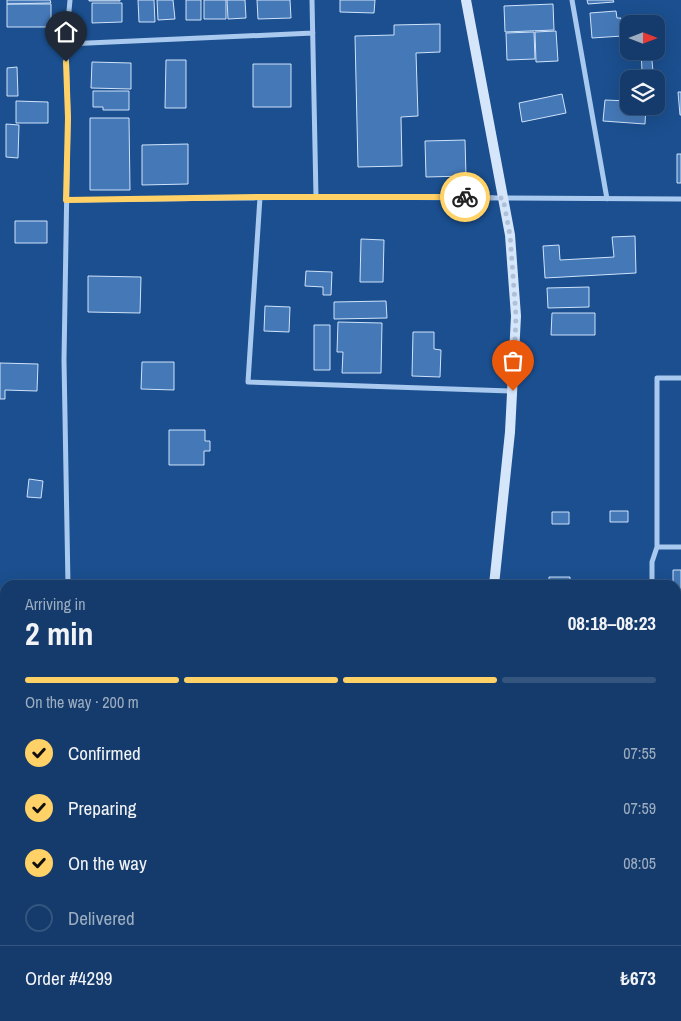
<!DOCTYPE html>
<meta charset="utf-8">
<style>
body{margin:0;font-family:"Archivo Narrow",sans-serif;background:#1d4271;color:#f1f3f6;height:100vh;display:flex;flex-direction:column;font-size:19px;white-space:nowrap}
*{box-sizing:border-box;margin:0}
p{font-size:16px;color:#9dadc1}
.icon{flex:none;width:28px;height:28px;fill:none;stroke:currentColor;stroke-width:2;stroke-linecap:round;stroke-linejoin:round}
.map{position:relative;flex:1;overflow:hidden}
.sheet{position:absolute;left:0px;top:580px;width:681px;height:441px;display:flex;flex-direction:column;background:#143b6b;border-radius:15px 15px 0 0;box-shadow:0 5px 20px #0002,0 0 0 1px #33557e}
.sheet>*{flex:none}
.needle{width:32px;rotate:90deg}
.fabs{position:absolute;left:620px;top:15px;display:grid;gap:10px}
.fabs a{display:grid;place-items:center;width:45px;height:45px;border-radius:10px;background:#143b6b;box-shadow:0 5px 20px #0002,0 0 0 1px #33557e;font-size:25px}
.pin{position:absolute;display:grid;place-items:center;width:42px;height:42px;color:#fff;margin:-51px -21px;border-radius:50% 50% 50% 0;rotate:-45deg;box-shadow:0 0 5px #0007}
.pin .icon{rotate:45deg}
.courier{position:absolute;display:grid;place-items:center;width:50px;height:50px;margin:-25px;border:4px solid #ffd166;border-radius:50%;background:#fff;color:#222;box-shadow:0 1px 6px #0007}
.summary em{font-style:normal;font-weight:700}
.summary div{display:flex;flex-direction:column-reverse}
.summary{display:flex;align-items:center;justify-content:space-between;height:85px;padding:0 25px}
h1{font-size:32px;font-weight:700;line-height:38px}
.bar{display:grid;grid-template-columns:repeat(4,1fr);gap:8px 5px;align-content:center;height:60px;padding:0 25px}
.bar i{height:6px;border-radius:4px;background:#33557e}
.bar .active{background:#ffd166}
.bar p{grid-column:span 4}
.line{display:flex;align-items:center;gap:12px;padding:0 25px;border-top:1px solid #33557e}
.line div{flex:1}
ol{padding:0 25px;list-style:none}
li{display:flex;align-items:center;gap:15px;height:55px}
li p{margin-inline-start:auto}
li .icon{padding:5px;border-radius:50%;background:#ffd166;color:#111;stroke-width:4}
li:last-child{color:#9dadc1}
li i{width:28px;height:28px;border:2px solid #33557e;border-radius:50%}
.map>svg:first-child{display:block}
</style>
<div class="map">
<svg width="681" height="1021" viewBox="0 0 681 1021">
<rect width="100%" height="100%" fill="#1b4f8f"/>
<path fill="#4478b7" stroke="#cfe3fa" d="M7,0H50L51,3L7,4Z
M89,0H120V1H89Z
M138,0H154L155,22H139Z
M157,0H173L175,19L158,20Z
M186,0H201V20H186Z
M204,0H226V19H204Z
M227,0H245L246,18L228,19Z
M257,0H290L291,18L258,19Z
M340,0H375L374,13L340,12Z
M587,0H613L614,2L588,4Z
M92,3H122V22L92,23Z
M7,4H51V27H7Z
M553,4L554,30L505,32L504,6Z
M616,11L617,18H621L622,36L592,38L590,13Z
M440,24V52L416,53L418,116L401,117L402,166L358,167L355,36L394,35V25Z
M556,31L558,61L536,62L535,32Z
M534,32L535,59L507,60L506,33Z
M641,51H651L653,71H642Z
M166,60H186V108H165Z
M92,62L131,63V89L91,88Z
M253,64H291V107H253Z
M17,67L18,96H7V68Z
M93,91H129V110H103V107H93Z
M678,92H681V115H680Z
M562,94L566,113L522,122L519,103Z
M605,100L629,101V106H646L645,124L603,121Z
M16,101L48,102V123H16Z
M90,118H129L130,190H90Z
M6,124L19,125L18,158L6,157Z
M465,140L466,176L426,177L425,141Z
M188,144V184L142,185V145Z
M677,154H681V183H677Z
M15,221H47V243H15Z
M635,236L636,273L545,278L543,246L559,245L560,260L614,257L612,237Z
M361,239L384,240L383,282H360Z
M306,271L332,272L331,295H323V287L305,286Z
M88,276L141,277L140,313L88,312Z
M589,287V307L548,308L547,288Z
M386,301L387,318L334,319V302Z
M265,306L290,307L289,332L264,331Z
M552,313H595V335H551Z
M338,322L382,323L381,373H342L343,352H337Z
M314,325H330V370H314Z
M413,332H434V349L441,350L440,377L412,376Z
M142,362H174V390L141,389Z
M0,363L38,364L37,391L5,390V399H0Z
M169,430H205V441H210V451H204V465H169Z
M29,479L43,481L41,498L27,497Z
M610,511H628V522H610Z
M552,512H569V524H552Z
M673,570H681V600H676V585H673Z
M549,577H570V585H549Z
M608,580L636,582V585H607Z
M676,809H681V864H676Z
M676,967H681V1021H651V1016H676Z
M603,1019V1021H587V1020Z"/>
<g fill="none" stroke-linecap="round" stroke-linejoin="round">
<path stroke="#a9c9ee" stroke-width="5" d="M312,0L316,197
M572,0L607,199
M66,44L313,33
M260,197L248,382L513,391
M66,200L316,197L681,199
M657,547V378H681
M68,585L64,360L68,118L66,44L70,0
M652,585V562L657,547H681
M0,693L5,694
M676,784H681
M676,878H681"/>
<path stroke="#d6e6fa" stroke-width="10" d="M466,0L510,235L516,316L510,432L494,585
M443,1021V1016
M481,1021V1016"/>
</g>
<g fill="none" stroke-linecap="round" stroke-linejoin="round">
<path stroke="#afc1d8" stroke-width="5" stroke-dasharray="0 9" d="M465,197L503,198L510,235L516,316L513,391"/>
<path stroke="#ffd166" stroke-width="6" d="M66,62L68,118L66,200L260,197H465"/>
</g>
</svg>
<div class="fabs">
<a><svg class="needle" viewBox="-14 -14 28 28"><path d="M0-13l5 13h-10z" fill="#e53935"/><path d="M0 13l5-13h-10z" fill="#9dadc1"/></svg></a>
<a><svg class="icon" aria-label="layers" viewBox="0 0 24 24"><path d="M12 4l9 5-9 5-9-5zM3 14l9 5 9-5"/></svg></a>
</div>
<div class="pin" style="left:513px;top:391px;background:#ea580c"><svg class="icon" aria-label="bag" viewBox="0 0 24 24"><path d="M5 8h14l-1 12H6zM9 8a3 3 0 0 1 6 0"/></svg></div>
<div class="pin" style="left:66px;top:62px;background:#1f2937"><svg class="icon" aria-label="home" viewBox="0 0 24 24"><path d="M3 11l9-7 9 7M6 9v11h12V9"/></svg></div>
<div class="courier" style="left:465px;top:197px"><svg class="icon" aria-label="bike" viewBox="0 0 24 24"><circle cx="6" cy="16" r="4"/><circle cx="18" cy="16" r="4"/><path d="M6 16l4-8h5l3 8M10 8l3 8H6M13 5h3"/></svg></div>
<section class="sheet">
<div class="summary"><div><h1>2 min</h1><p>Arriving in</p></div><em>08:18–08:23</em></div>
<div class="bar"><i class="active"></i><i class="active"></i><i class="active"></i><i></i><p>On the way · 200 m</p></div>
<ol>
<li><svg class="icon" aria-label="check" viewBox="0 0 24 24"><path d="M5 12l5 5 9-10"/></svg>Confirmed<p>07:55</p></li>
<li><svg class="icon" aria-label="check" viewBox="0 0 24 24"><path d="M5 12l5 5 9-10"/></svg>Preparing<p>07:59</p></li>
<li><svg class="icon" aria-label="check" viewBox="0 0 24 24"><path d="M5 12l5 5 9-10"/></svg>On the way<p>08:05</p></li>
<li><i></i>Delivered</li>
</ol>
<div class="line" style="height:65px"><div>Order #4299</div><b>₺673</b></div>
</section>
</div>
